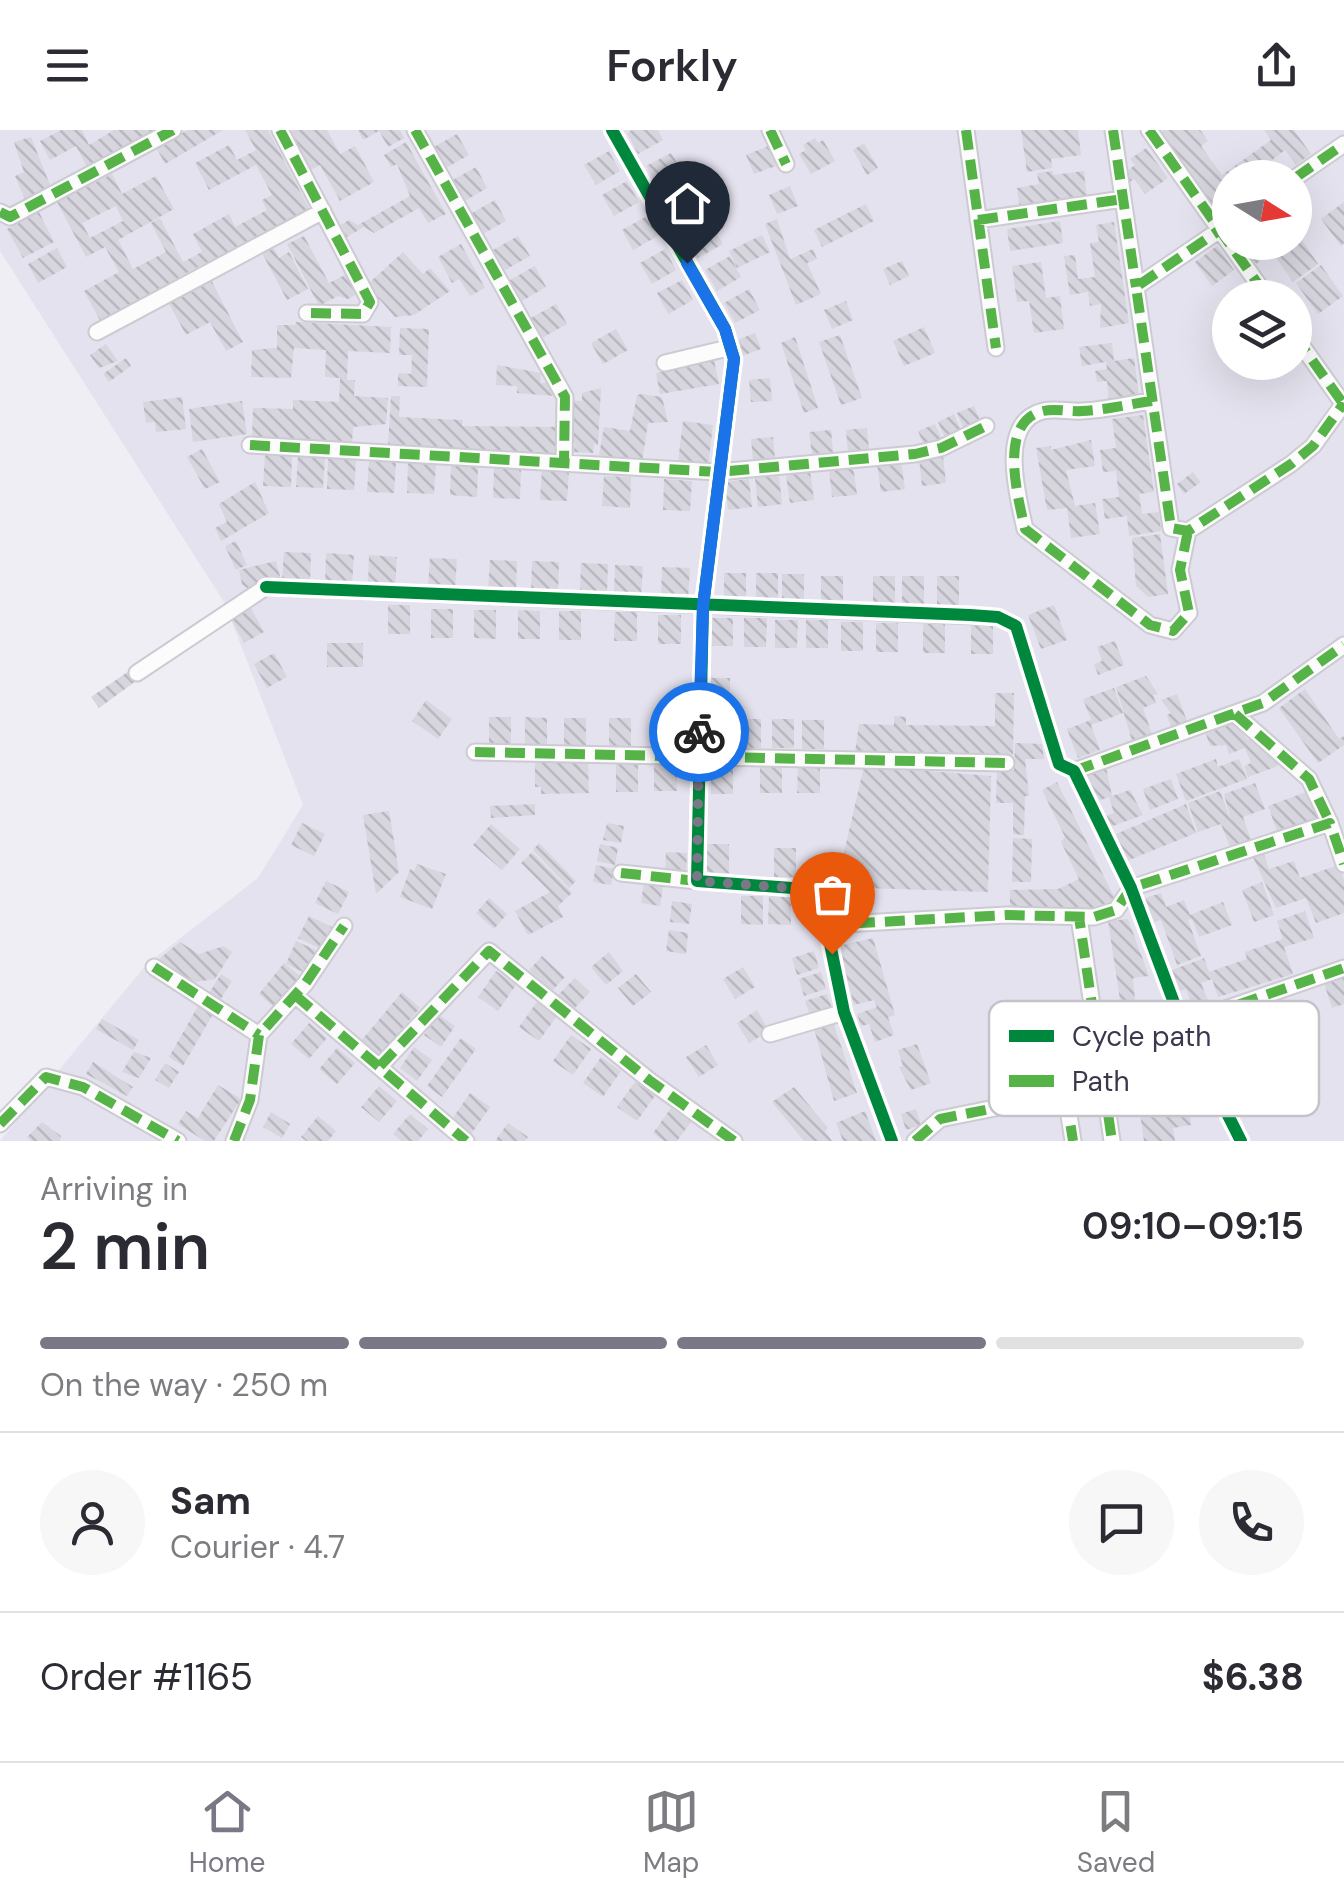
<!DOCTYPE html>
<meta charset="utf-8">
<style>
body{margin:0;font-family:"DM Sans",sans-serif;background:#f7f7f7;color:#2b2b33;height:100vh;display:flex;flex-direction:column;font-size:38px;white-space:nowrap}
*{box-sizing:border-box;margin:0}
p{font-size:32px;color:#7c7c81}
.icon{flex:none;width:55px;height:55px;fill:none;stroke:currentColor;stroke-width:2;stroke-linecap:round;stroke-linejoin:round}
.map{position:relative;height:1011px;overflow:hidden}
.details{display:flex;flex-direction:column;background:#fff;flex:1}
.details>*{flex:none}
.needle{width:65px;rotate:101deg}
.controls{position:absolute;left:1212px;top:30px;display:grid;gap:20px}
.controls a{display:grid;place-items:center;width:100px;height:100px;border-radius:50%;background:#fff;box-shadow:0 10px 40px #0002;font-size:50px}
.pin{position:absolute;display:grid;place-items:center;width:85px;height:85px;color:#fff;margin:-102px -42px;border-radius:50% 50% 50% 0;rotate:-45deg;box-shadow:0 0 10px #0007}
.pin .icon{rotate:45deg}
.courier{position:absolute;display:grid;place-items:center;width:100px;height:100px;margin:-50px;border:8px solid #1a73e8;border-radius:50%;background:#fff;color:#222;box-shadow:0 2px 12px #0007}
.headline em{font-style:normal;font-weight:600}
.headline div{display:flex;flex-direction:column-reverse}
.headline{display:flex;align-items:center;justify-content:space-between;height:170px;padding:0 40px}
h1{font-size:65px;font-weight:600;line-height:75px}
.bar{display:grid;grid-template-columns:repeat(4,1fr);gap:15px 10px;align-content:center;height:120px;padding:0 40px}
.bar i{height:12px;border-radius:8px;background:#e1e1e2}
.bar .active{background:#797887}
.bar p{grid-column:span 4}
.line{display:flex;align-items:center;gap:25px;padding:0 40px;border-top:2px solid #e1e1e2}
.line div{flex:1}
.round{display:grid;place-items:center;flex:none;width:105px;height:105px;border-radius:52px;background:#f7f7f7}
header{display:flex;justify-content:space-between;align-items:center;height:130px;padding:0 40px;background:#fff;font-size:45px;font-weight:600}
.dock{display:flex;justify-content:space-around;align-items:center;height:140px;border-top:2px solid #e1e1e2;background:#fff;font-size:28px;color:#7c7c81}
.dock a{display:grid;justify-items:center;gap:5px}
.dock .active{color:#797887}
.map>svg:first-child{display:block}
</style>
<header><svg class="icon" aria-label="menu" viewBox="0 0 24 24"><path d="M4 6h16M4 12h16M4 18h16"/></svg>Forkly<svg class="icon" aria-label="share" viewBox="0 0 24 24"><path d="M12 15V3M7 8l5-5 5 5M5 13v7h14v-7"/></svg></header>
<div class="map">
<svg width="1344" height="1011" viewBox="0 0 1344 1011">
<defs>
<pattern id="building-back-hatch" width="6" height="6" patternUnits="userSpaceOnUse" patternTransform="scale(2.5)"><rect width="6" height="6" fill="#d7d6de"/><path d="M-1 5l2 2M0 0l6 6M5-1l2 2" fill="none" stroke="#b9b8c0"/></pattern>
</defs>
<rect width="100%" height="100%" fill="#efeef4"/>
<path fill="#e4e2ee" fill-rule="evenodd" d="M0,0H1344V1011H0L147,834L258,748L303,675L224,472L0,121ZM1230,48H1295V112H1230ZM1230,168H1295V232H1230Z"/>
<path fill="url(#building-back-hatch)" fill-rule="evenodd" d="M61,0H82L89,15L114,0H157L87,37L76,16L50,30L40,11Z
M188,0H223L165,34L156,17Z
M245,0H268L310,80L210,137L207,132L179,147L182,152L102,194L84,161L119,142L105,117L86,127L57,72L112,44L122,64L156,46L174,79L118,110L133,139L166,122L151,93L160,88L183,132L202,122L193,104L229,84L235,97L267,80L262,70L272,65L256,35L209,60L195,33L229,15L237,30L256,20ZM116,76L123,91L90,108L82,93Z
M293,0H327L340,24L355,16L374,52L340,71L320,35L311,40L290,3Z
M358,0H400L404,8L388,17L379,1L363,10Z
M632,0H658L663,10L638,24L627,3Z
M1021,0H1078L1081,25L1051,29L1052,38L1027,42Z
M1163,0H1200L1208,11L1201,16L1222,45L1271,10L1264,0H1294L1311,24L1296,35L1285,20L1249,48H1230V64L1223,68L1230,78L1219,86L1160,3Z
M457,4L469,25L444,39L432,18Z
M31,7L50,55L25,70L15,46L24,42L14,12Z
M815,8L818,13L823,10L835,31L811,44L799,24L806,20L803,15Z
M406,12L446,84L428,93L419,78L374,103L364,97L345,108L339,96L349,90L358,95L410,66L397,34L391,37L384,25Z
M864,13L878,38L867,45L853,20Z
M768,16L776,36L754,44L746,25Z
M1146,18L1168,48L1145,64L1134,49L1130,52L1127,41L1135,35L1130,29Z
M609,21L620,41L596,55L584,35Z
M671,23L683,43L658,57L646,36Z
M476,37L487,58L463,72L451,51Z
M1053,41V45L1084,41L1087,68L1020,81L1017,58L1039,54L1037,43Z
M627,51L639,72L614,86L602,65Z
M790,56L798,76L777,84L769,65Z
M692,60L704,81L679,95L667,74Z
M495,70L506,91L481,105L470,84Z
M1344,72V113L1341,116L1321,89Z
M866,74L874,91L822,117L814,100Z
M39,82L54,112L23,128L7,99Z
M647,86L658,106L633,120L622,100Z
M777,89L790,129L813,119L817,129L807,133L821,164L796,175L765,94Z
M1060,91L1063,113L1010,121L1007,99Z
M1114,92L1129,193L1100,198L1101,174L1090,176L1088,162L1070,165L1064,126L1075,125L1078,149L1095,147L1090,113L1099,112L1096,95Z
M711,94L723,114L698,128L686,108Z
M1295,99L1318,134L1293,152L1274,125L1279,118L1256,134L1250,125L1267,112H1295Z
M762,105L770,122L737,138L729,121Z
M304,106L329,153L347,144L357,164L348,169L338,166L319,176L287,114Z
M518,106L530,126L505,140L493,120Z
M461,114L485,158L470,166L459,149L452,153L438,127Z
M272,115L279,128L289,122L308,159L287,170L261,121Z
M1217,116L1234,140L1212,156L1195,132Z
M57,118L67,137L38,153L28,134Z
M665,119L676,140L652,154L640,133Z
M403,122L423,144L430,138L450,161L414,185L395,187L367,155Z
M730,126L741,147L717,161L705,140Z
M902,131L909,146L890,155L883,139Z
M1041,132L1046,168L1060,166L1064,199L1034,203L1029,171L1017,172L1012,136Z
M1321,135L1343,166L1318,184L1296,153Z
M535,136L546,157L522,171L510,150Z
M209,146L243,212L226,221L210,192L186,205L167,170Z
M682,150L693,170L668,184L657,163Z
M749,159L760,180L735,193L724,173Z
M846,171L853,190L832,199L824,180Z
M556,174L567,194L542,208L531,188Z
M296,192L391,197L390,223L348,221L347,250H355L354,266L388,268L386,294L353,297L352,314L252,310L253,278L293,279V270L339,272L340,248L325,247L326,220L294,218L291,248L251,247L252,220L277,218V195H295Z
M924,197L935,223L904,236L893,211Z
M400,198L429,199L427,257L398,256V243L411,244L412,225H399Z
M616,199L628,220L603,234L591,213Z
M755,203L761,219L742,226L737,210Z
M840,205L862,268L841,275L819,212Z
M795,207L818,278L804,283L781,213Z
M1112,213L1114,231L1134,228L1139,266L1109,271L1107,251L1097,252L1095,241L1107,239L1106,232L1082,236L1079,217Z
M106,214L118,231L99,238L90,225Z
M126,228L131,236L109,252L103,244Z
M714,230L719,254L660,264L656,243Z
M497,235L541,243L540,253H549L555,266L517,263V256L496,255Z
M770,248L772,271L751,272L749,250Z
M601,258L598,315L594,314L593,323L574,322L575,313H567L569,270L582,271V263Z
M641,264L662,267L668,292L648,293L642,332L599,325L604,297L630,301L637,265Z
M391,266H400L399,287L463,290L462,296L562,297L561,325L388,315Z
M182,267L186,299L156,302L155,292L146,293L143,272Z
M242,271L247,304L193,312L189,279Z
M974,276L982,295L965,302L957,283Z
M954,284L962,303L946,310L938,292Z
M1143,285L1154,362L1139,364L1142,384L1159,382L1161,401L1129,406L1127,386L1105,389L1102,369L1119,367L1116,341L1103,342L1100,320L1116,318L1112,289Z
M683,291L713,295L708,336L678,332Z
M935,294L943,312L926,320L918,301Z
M867,298L869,320L848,322L846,300Z
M831,300L833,322L812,324L809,302Z
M773,307L775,329L753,331L751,309Z
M1091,310L1095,336L1066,340L1075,376L1095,373L1100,404L1071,408L1067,378L1047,380L1036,318L1051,316V320Z
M202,319L220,352L205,359L187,327Z
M265,325L292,326L291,357L263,356Z
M943,325L946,353L922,356L919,328Z
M298,326L325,328L323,358L296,357Z
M328,328L356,330L354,360L327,359Z
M369,331L396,332L394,363L367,362Z
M901,331L905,359L881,362L877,334Z
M408,333L436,334L434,364L407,363Z
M451,335L478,336L477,367L450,365Z
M853,336L857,365L832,367L829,339Z
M494,337L521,338L520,369L493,368Z
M542,339L569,341L567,371L540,370Z
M810,341L814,370L790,373L786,345Z
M1193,342L1201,352L1184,364L1177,354Z
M779,345L782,374L758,377L755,348Z
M604,346L631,347L630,378L602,376Z
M664,349L692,351L690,381L663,380Z
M749,349L752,377L728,380L725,352Z
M255,352L269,383L221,411L215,398L227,392L219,374Z
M1160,404L1168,464L1148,467L1136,456L1132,408Z
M236,411L247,435L236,440L225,416Z
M284,422L311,423L310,453L282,452Z
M326,423L354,425L352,455L325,454Z
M369,425L397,427L395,457L368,456Z
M430,428L457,429L455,460L428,458Z
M490,430L517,431L516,462L488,460Z
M276,431L281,450L247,458L242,454L239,440Z
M532,431L559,432L558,463L531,462Z
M581,433L608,434L607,464L580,463Z
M615,435L643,436L641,466L614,465Z
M662,437L690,438L688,469L661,467Z
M724,443H746V471H724Z
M756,443H778V472H756Z
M782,444H804V472H782Z
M821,446H843V474H821Z
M873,446H895V475H873Z
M902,446H924V475H902Z
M937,446H959V475H937Z
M388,475H410V504H388Z
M1054,475L1067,510L1041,519L1028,485Z
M251,478L264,502L244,513L231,489Z
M431,479H453V508H431Z
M474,480H496V509L474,508Z
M518,480L540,481V509H518Z
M559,481H581V510H559Z
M615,482H637V511H614Z
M658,485H681V514H658Z
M711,488H733V516H711Z
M744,488H767L766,517H744Z
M775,490H798L797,518H775Z
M806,490H828V518H806Z
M841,492H863V521H841Z
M876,493H898V522H876Z
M923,494H945V523H923Z
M971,495H993V524H971Z
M1115,511L1124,535L1098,545L1094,534L1102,531L1097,517Z
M327,513H363V537H327Z
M274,523L287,547L267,558L254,534Z
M129,541L136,551L99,578L91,567Z
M1146,546L1158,564L1153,565L1156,573L1143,578L1153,607L1133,614L1116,557Z
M708,548H730V577L707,576Z
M1114,558L1123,583L1091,595L1100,620L1078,628L1067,599L1091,590L1083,569Z
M1305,559L1339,609L1344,606V615L1318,633L1279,578Z
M995,563H1014L1013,625L944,623V627L855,622L859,594L894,595V586L906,587V595L995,596Z
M1177,564L1187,591L1171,597L1167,585L1171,583L1161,570Z
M426,570L452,589L438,609L412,591Z
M489,587H511V616H489Z
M525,587L547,588V616H525Z
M564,588H586V616L564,617Z
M609,588H631V616H609Z
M651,588H673V617H651Z
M709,589H731V617H709Z
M738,589H761V618H738Z
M772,589H794V618H772Z
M802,590H824V619H802Z
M1234,593L1248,610L1252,609L1275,628L1278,636L1248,647L1244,636L1251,633L1245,618L1229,624L1226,615L1210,616L1206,604Z
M1015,613L1042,614L1044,629H1025L1029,666H1025L1024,705L1013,704V673H996L997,640H1014Z
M1216,629L1218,637L1239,629L1247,649L1186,671L1176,644Z
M588,630L589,663L541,664V657H535V631Z
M654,632H677V661H654Z
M616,633H638V662H616Z
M760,634L782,635V663H760Z
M711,635H733V664H711Z
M798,635H820V663H797Z
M864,636L991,646L988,762L836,757Z
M1106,637L1112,666L1130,660L1143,685L1107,698L1100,688L1114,683L1109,667L1093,673L1083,645Z
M1171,649L1178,669L1150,680L1143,659Z
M1057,652L1115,769L1093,779L1010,776V760L1058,759L1079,749L1061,712L1065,707L1042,660Z
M1255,653L1265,679L1243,687L1251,710L1230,717L1221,694L1198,702L1188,673L1220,661L1231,691L1224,664Z
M1309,661L1319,689L1278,704L1268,676Z
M535,674V685L491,688L490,676Z
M1186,674L1196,703L1124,732L1114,705Z
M389,681L399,742L376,764L363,685Z
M302,693L325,704L314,726L291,715Z
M607,693L624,696L621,713L603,710Z
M491,694L520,719L502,740L473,715Z
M1013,708L1032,709L1031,752H1012Z
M539,713L576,751L569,758L533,720Z
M600,714L618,718L615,735L597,731Z
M707,714H729V743H707Z
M774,718H796V747H774Z
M532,722L572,763L558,776L563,787L528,805L515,781L550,762L521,733Z
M666,722L687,723L686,744L665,743Z
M1264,724L1269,739L1294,731L1300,748L1339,735L1344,750V783L1316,793L1306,768L1276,778L1253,727Z
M417,734L446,744L432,779L400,767L410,739L414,741Z
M596,735L614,739L611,755L593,752Z
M326,751L349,762L338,784L315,773Z
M1262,752L1274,785L1254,792L1242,760Z
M644,753L663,756L660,776L641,773Z
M1161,763L1166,777L1184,770L1190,785L1223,772L1232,795L1199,807L1192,789L1188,790L1201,826L1177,835L1161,790L1149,794L1140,770Z
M741,766H763V795L741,794Z
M769,766H791V795L768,794Z
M489,768L507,784L494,799L476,783Z
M672,771L692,774L689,794L670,792Z
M1305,781L1314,808L1284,817L1293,844L1218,867L1212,849L1201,853L1209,873L1193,879L1186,859L1174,863L1167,842L1204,828L1209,842L1247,829L1245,822L1283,809L1277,791Z
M309,786L332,797L321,819L298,808Z
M1128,789L1149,846L1133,848L1136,881L1122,883L1108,791Z
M669,800L688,803L686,824L666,821Z
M873,808L895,885L888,887L894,905L875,912L869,894L861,896L857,884L877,877L874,870L854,875L838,816Z
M296,811L320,822L309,845L286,834Z
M180,812L199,824L224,816L232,822L215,849L189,853L154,833Z
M814,821L819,838L797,845L792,828Z
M609,822L623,841L606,855L591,837Z
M542,826L565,847L552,861L529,840Z
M284,833L300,846L274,877L259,864Z
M743,837L755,857L735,869L723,849Z
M496,841L516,855L498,881L478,867Z
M821,842L826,859L804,866L799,849Z
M221,844L232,851L219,872L208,865Z
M636,844L651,862L633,876L618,858Z
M1344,847V874L1332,878L1324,853Z
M575,848L590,862L571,882L556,867Z
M402,862L420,878L379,926L361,911Z
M827,864L833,881L811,888L805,871Z
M537,872L557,886L539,911L519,897Z
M198,876L213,884L183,936L169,927Z
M757,880L769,901L749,913L737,893Z
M1152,881L1162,883L1167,904L1160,905L1161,914L1156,915L1159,939L1186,935L1188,972L1164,976L1165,987L1190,983L1191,995L1173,998L1175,1011H1144L1138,970L1167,966L1160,951L1134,950L1125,888Z
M439,885L455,896L441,917L424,905Z
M102,889L139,910L133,920L96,899Z
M832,889L857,963L834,971L813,895Z
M309,893L327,908L309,929L291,914Z
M571,905L591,919L573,945L553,931Z
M461,908L476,919L442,967L427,956Z
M917,914L931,953L911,960L899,937L903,936L898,920Z
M706,915L718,935L699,947L686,927Z
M414,917L432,930L417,951L400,938Z
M337,918L355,933L337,954L319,939Z
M134,922L151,928L139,948L122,942Z
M601,927L621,941L603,967L583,953Z
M93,932L133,957L127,966L86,944Z
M165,933L179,942L169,958L155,950Z
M635,952L655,966L637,991L617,977Z
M218,955L241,969L214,1011H205L178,994L186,981L198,988Z
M379,956L397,971L379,992L361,977Z
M794,957L828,998L825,1001L832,1011H804L772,972Z
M470,963L490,977L472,1003L452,989Z
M671,978L691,992L677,1011H664L653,1003Z
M916,979L921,995L906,1000L901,984Z
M865,981L876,1011H843L836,993Z
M271,982L290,994L282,1008L263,997Z
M410,984L428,999L418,1011H401L393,1004Z
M318,986L336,1001L328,1011H306L301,1007Z
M42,992L61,1006L60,1011H31L27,1007Z
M508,993L528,1007L525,1011H495Z"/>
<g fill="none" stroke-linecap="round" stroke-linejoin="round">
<g stroke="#cccbd2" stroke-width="19">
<path id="minor" d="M280,0L370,172L363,184L307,183
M415,0L565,267L564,333
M612,0L725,199L734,229L703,476L697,751L819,760L844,882L892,1011
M770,0L786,34
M966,0L996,218
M1113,0L1136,157
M1149,0L1268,168
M1295,48L1344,14
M0,82L10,87L173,0
M978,90L1123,69
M1230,93L1136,157L1171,398L1188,401L1291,334L1313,316L1344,273
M97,202L323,81
M1295,206L1344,275
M665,233L732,217
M1152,271C1129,274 1106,280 1082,281C1070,282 1056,278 1043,281C997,292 1018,367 1025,399L1150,495L1173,501L1189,483L1180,440L1188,401
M250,315L718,342L915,324L941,318L986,296
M137,543L266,457L998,487L1016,496L1059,634L1074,641L1131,758L1182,894L1241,1011
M1235,584L1309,649L1330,693
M475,622L1006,633
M1074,641L1263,573L1344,515
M621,743L697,751
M825,795L1007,785L1094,787L1116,780L1131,758L1330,693L1344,734
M154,837L259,905
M295,865L466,1011
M1182,894L1344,838
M770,904L844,882
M380,936L489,821L649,950L734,1011
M1104,956L1112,1011
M1066,966L1073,1011
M0,994L46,947L83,957L178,1011
M234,1011L250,970L259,905L305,854L344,796
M915,1011L940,989L1104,956L1079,787"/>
</g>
<use href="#minor" stroke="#fdfcfd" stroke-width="15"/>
<path stroke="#56b347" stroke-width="10" stroke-dasharray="20 10" stroke-linecap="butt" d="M280,0L370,172L363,184L307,183
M415,0L565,267L564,333
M770,0L786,34
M966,0L996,218
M1113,0L1136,157
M1149,0L1268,168
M1295,48L1344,14
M0,82L10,87L173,0
M978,90L1123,69
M1230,93L1136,157L1171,398L1188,401L1291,334L1313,316L1344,273
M1295,206L1344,275
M1152,271C1129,274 1106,280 1082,281C1070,282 1056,278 1043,281C997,292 1018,367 1025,399L1150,495L1173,501L1189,483L1180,440L1188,401
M250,315L718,342L915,324L941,318L986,296
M1235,584L1309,649L1330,693
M475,622L1006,633
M1074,641L1263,573L1344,515
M621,743L697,751
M825,795L1007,785L1094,787L1116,780L1131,758L1330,693L1344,734
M154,837L259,905
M295,865L466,1011
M1182,894L1344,838
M380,936L489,821L649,950L734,1011
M1104,956L1112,1011
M1066,966L1073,1011
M0,994L46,947L83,957L178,1011
M234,1011L250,970L259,905L305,854L344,796
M915,1011L940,989L1104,956L1079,787"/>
<g stroke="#fff" stroke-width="19">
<path id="cycleway" d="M612,0L725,199L734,229L703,476L697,751L819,760L844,882L892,1011
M266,457L970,485L998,487L1016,496L1059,634L1074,641L1131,758L1182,894L1241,1011"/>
</g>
<use href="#cycleway" stroke="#00873e" stroke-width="12"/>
</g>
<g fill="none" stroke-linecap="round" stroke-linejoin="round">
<path stroke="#797887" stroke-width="10" stroke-dasharray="0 18" d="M699,602L697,751L819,760L832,824"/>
<path stroke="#1a73e8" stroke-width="12" d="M687,133L725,199L734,229L703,476L699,602"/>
</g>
<rect x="989" y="871" width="330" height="115" rx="15" fill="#fff" stroke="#c4c3c9" stroke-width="2.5"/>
<rect x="1009" y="900" width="45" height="12" fill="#00873e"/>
<rect x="1009" y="945" width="45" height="12" fill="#56b347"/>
<g font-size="28" fill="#3a384c">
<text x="1072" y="916">Cycle path</text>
<text x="1072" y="961">Path</text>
</g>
</svg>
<div class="controls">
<a><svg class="needle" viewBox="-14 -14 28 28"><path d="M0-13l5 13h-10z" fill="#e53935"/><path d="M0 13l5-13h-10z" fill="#7c7c81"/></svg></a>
<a><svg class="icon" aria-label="layers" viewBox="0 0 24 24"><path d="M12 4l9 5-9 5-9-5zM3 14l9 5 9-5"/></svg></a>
</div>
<div class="pin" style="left:832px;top:824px;background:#ea580c"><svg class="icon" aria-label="bag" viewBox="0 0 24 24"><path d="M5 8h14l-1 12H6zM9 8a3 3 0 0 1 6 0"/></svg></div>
<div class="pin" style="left:687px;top:133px;background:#1f2937"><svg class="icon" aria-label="home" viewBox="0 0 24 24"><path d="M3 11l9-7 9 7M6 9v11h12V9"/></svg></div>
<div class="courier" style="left:699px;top:602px"><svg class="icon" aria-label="bike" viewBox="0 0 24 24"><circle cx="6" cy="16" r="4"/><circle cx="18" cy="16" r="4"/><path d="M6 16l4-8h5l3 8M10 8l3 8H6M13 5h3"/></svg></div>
</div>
<section class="details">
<div class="headline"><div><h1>2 min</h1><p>Arriving in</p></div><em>09:10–09:15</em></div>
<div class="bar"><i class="active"></i><i class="active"></i><i class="active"></i><i></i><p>On the way · 250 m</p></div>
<div class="line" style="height:180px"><a class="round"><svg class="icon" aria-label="person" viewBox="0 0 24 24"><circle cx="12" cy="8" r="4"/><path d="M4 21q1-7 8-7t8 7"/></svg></a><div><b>Sam</b><p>Courier · 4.7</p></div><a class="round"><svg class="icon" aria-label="chat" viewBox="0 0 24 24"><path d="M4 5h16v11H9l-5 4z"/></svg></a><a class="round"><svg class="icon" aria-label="phone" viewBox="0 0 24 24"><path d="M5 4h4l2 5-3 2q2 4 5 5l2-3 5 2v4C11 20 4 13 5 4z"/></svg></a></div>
<div class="line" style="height:130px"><div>Order #1165</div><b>$6.38</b></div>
</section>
<nav class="dock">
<a class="active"><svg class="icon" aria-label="home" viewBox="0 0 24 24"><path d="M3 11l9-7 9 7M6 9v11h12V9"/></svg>Home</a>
<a><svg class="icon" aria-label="map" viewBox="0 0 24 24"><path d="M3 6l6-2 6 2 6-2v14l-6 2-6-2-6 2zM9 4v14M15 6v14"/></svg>Map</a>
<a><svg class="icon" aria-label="saved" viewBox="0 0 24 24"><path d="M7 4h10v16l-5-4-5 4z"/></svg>Saved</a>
</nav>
